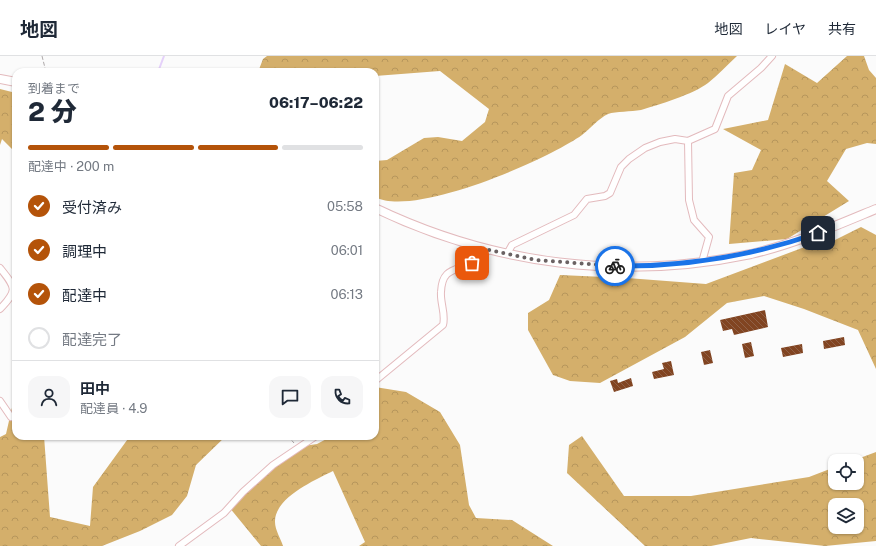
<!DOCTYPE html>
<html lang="ja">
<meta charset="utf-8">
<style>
body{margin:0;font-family:"Public Sans","Noto Sans JP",sans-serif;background:#f6f6f7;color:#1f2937;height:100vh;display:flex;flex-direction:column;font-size:15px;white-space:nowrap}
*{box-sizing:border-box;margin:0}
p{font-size:13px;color:#747a83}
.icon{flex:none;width:22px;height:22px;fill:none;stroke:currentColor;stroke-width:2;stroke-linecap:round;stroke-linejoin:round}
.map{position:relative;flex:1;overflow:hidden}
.sheet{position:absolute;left:12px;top:12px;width:367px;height:372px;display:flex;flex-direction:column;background:#fff;border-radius:12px;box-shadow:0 1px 3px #0004}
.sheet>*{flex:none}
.fabs{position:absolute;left:828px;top:398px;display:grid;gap:8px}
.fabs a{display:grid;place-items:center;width:36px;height:36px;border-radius:8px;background:#fff;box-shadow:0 1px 3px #0004;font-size:20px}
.pin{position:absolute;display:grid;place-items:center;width:34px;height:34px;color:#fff;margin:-17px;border-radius:8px;box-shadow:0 2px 6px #0006}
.courier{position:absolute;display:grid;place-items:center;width:40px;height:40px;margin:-20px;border:3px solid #1a73e8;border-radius:50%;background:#fff;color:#222;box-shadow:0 1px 5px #0007}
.summary em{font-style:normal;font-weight:800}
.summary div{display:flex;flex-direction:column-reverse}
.summary{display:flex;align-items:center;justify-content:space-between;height:68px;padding:0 16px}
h1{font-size:26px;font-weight:800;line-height:30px}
.bar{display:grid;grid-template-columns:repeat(4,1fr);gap:6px 4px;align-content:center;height:48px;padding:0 16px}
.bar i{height:5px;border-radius:3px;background:#e0e1e3}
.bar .on{background:#b45309}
.bar p{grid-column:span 4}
.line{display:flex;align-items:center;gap:10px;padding:0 16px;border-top:1px solid #e0e1e3}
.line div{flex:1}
.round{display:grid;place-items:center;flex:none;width:42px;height:42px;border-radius:12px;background:#f6f6f7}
ol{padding:0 16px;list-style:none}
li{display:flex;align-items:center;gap:12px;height:44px}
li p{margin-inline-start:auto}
li .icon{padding:4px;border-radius:50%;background:#b45309;color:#fff;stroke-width:4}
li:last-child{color:#747a83}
li i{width:22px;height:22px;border:2px solid #e0e1e3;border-radius:50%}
header{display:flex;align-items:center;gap:24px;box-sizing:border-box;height:56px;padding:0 20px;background:#fff;border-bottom:1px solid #e0e1e3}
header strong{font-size:19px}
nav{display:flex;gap:22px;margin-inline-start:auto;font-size:14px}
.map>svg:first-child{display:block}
</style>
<header>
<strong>地図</strong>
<nav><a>地図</a><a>レイヤ</a><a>共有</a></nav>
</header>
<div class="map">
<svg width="876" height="490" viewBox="0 0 876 490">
<defs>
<pattern id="forest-crowns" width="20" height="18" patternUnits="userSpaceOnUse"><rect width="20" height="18" fill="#d4af6b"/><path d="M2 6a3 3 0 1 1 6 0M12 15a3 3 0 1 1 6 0" fill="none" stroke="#b6965c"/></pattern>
<pattern id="building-back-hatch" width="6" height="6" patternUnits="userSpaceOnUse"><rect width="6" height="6" fill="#814421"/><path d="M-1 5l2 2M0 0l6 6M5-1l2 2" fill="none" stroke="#906147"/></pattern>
</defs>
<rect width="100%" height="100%" fill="#fbfbfb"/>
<path fill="url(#forest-crowns)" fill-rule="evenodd" d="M267,0H737C727,9 718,19 708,27C694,38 658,49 641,54C631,56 616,55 608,58C599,62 590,73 582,79C547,104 414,162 375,141V105L387,104L424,82L438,81L462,85L485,66L489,53L440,15L375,20V16H258L263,3Z
M847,0H864L869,14L876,22V88L867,87L846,93L827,125L849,145L787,183L729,188L734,117L752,114L761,94L723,73L768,64L785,8L817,27Z
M0,33L16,37V97L2,83L0,89Z
M861,171L876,179V313L858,274L804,253L764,240L727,247L685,281L600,327L570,325L553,319L528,274V257L549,244L560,219L627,222L706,228L818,186L829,187Z
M375,331L406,336L440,356L460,389L469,449L476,462L512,464L553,490H359L365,486L333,415C315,424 274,442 275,466C275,474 281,483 283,490H261L229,451L297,391L317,388L332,380H375Z
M16,334V380H44L50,461L90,470L93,431L130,380H226L196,409L187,440L172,459L140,475L102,490H0V381L6,378Z
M582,380L624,440H691L809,421L835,411V427H857V405H852L876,396V485L825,490L751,482L711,490H645L567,417L569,389ZM835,449H857V471H835Z"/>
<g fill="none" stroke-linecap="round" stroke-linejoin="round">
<path stroke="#e5d1fa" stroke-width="2" d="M158,16L164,0"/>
</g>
<path fill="url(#building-back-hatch)" d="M765,254L768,271L734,279L732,273L723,275L720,264Z
M844,281L845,289L824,293L823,285Z
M751,286L754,300L745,302L742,288Z
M802,288L803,297L783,301L781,292Z
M710,294L713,307L704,309L701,296Z
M671,305L674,319L654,323L652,316L664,313L662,307Z
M631,322L633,330L614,336L610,325L617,323L618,327Z"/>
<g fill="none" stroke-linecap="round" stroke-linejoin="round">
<g stroke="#e3babd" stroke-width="8">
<path id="minor" d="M688,85L689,144L694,164L709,181L702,206
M507,198L512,189L574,159L587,143L605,140L610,137L621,111L629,103L645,92L660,86L675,83L688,85L715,73L728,40L761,12L772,0
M0,212C16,232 18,234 0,253
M375,325L443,269C446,258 440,247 441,236C442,212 455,215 472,207C479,204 484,199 489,194
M0,345L11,361
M179,490L224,457L243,436L273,409L316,380"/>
</g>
<g stroke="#e3babd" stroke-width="10">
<path id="tertiary" d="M0,23L16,26
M375,152C494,209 622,225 751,198C794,188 835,170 876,153"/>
</g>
<path stroke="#ada8a9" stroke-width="1" stroke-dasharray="4 2" stroke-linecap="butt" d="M42,0L46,16
M288,380L294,387"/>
<use href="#minor" stroke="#fff" stroke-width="6"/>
<use href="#tertiary" stroke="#fff" stroke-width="8"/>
</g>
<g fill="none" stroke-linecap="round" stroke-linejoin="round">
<path stroke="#6b6263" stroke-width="4" stroke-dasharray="0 7.2" d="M472,207L489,194L536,204L615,210"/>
<path stroke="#1a73e8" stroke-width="5" d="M615,210C685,211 752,200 818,177"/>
</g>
</svg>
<div class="fabs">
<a><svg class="icon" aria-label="locate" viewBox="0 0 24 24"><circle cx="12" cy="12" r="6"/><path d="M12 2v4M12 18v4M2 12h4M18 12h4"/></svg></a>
<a><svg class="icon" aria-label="layers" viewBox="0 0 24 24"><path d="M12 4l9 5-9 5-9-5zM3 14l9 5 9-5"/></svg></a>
</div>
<div class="pin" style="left:472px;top:207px;background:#ea580c"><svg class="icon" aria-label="bag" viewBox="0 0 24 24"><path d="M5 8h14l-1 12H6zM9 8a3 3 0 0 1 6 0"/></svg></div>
<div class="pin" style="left:818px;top:177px;background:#1f2937"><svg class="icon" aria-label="home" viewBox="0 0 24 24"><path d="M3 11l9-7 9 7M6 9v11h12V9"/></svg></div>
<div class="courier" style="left:615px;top:210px"><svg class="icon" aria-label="bike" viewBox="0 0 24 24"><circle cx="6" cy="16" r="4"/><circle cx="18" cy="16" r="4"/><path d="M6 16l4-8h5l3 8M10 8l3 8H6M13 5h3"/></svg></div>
<section class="sheet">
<div class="summary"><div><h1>2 分</h1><p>到着まで</p></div><em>06:17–06:22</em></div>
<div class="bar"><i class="on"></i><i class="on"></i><i class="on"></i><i></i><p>配達中 · 200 m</p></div>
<ol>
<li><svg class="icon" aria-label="check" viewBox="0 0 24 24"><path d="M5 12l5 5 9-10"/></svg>受付済み<p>05:58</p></li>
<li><svg class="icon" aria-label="check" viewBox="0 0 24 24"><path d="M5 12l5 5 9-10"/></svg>調理中<p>06:01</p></li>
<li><svg class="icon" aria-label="check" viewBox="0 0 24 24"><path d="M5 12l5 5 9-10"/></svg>配達中<p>06:13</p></li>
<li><i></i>配達完了</li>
</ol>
<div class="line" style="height:72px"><a class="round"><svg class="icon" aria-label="person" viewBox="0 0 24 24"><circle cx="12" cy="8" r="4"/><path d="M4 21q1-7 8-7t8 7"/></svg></a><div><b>田中</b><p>配達員 · 4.9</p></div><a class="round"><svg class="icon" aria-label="chat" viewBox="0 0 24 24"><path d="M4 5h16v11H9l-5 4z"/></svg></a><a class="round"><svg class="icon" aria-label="phone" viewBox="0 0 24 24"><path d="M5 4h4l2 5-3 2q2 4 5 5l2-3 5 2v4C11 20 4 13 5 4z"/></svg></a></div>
</section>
</div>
